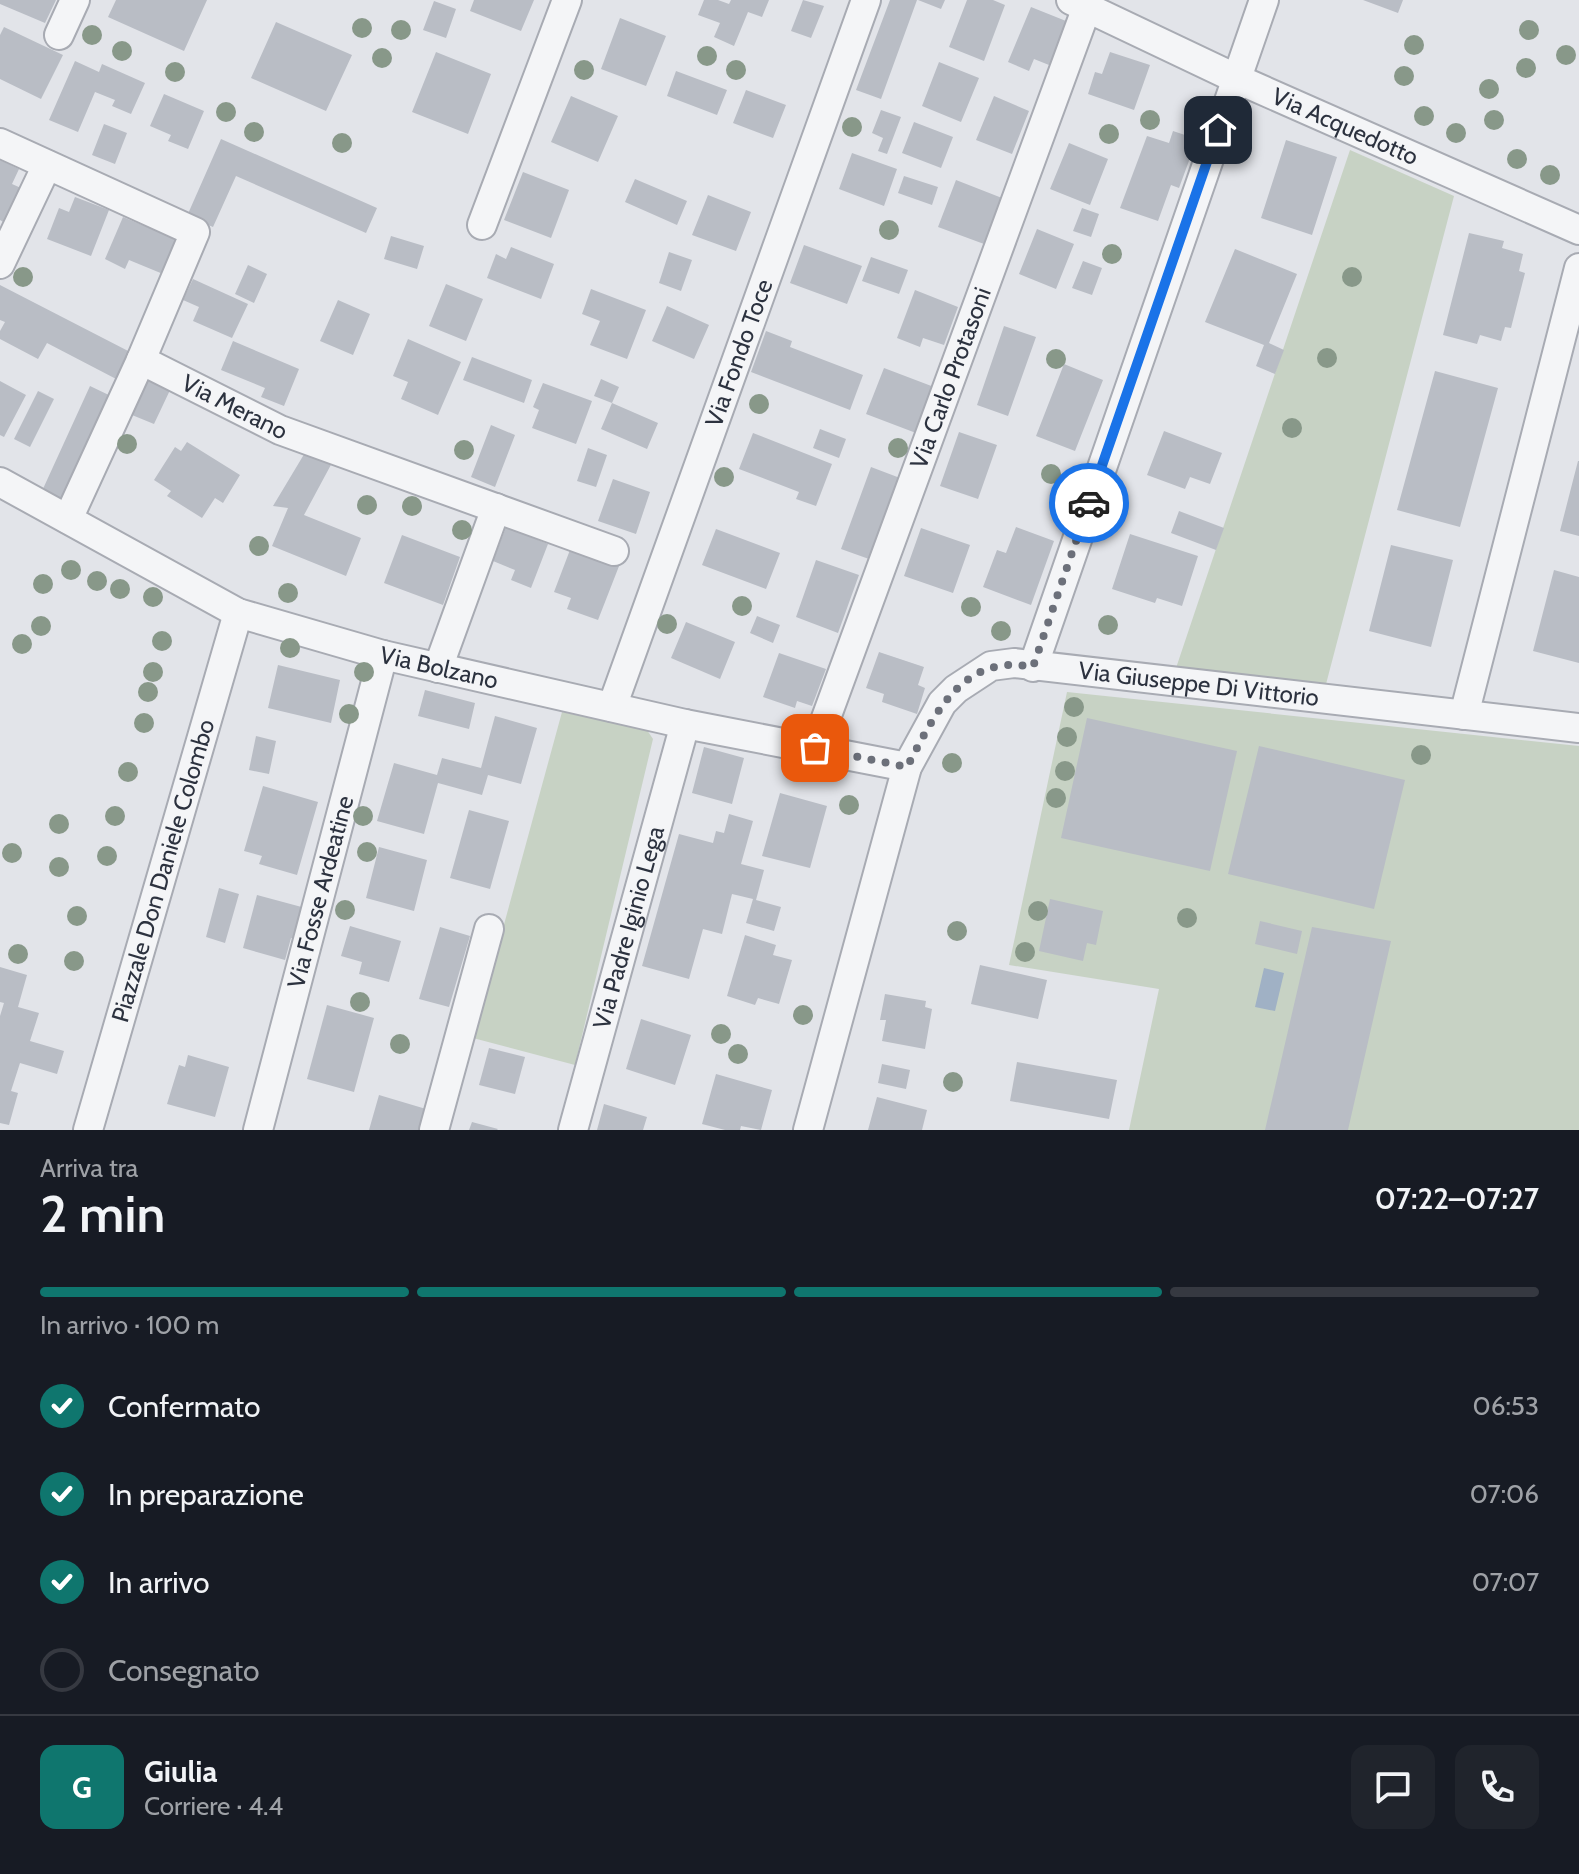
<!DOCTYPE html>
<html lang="it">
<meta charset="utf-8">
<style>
body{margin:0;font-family:Cabin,sans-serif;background:#20242c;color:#f1f3f6;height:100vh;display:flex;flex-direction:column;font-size:30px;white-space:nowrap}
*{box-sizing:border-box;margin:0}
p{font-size:26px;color:#9ea1a6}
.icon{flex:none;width:44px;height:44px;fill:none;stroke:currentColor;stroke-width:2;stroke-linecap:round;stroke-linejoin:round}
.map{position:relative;height:1130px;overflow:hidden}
.details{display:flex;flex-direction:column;background:#171b24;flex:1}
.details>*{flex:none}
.pin{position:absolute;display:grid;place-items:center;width:68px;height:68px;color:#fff;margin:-34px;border-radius:16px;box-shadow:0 4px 12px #0006}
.courier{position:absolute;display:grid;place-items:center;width:80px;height:80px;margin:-40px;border:6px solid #1a73e8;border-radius:50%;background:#fff;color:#222;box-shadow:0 2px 10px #0007}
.head em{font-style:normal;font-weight:600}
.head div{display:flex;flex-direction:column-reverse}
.head{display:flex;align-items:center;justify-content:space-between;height:136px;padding:0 40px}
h1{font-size:52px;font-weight:600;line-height:60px}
.bar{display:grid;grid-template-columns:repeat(4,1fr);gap:12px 8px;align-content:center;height:96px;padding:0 40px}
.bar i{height:10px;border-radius:6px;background:#363941}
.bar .on{background:#0f766e}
.bar p{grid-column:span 4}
.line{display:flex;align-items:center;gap:20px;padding:0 40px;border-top:2px solid #363941}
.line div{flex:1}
.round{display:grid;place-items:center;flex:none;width:84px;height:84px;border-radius:16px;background:#20242c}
ol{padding:0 40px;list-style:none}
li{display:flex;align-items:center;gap:24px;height:88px}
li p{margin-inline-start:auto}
li .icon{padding:8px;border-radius:50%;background:#0f766e;color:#fff;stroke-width:4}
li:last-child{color:#9ea1a6}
li i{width:44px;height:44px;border:4px solid #363941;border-radius:50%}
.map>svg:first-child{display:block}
</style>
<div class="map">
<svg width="1579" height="1130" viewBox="0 0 1579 1130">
<rect width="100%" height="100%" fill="#e2e4e9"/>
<path fill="#c7d2c4" d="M1350,150L1454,196L1325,688L1175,671Z
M1067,692L1579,746V1130H1129L1159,989L1009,965Z
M562,712L647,730L653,739L575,1065L473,1038Z"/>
<path fill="#a0b1c5" d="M1264,968L1284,973L1275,1011L1255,1007Z"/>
<path fill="#b9bdc5" d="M0,0H56L45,23L0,4Z
M116,0H207L184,51L108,17Z
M474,0H534L521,31L470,11Z
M704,0H718L729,4L731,0H769L762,17L748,12L734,46L714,37L720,23L698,15Z
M803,0L824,6L811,38L791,31Z
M890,0H917L881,99L856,90Z
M918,0H945L941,9Z
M967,0H993L1005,5L984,61L949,47Z
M1363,0H1403L1398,13Z
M434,1L456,9L446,38L423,30Z
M1031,7L1071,23L1054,67L1034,59L1029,71L1008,62Z
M620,18L666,36L646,86L601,69Z
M276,22L352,55L326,111L251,78Z
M4,27L63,55L41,99L0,79V35Z
M436,52L491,74L468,134L412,112Z
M1110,52L1150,65L1134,110L1088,94L1095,72L1102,74Z
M75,61L99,72L102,64L145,83L131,114L112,106L115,100L95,92L78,132L49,120Z
M939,62L979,78L961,122L922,106Z
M676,71L727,90L717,115L667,96Z
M746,90L786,105L773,138L733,123Z
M164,94L204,111L188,149L168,141L171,135L150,126Z
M571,96L618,116L598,162L551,142Z
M994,96L1029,111L1012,154L976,140Z
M881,110L901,117L887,154L878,151L883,138L872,133Z
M914,122L953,137L941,168L902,153Z
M104,124L127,133L115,164L92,155Z
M1173,131L1197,139L1179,188L1171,185L1158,221L1120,208L1147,136L1169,143Z
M221,139L377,208L366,233L236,176L213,227L187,216Z
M1286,140L1337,157L1312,235L1261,218Z
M1069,143L1108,159L1090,205L1050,189Z
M852,153L897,169L884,206L839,189Z
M0,160L19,169L12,184L21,188L5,223L0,220Z
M523,172L569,190L551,238L504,220Z
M904,176L938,187L932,205L898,193Z
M635,179L687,201L677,225L625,202Z
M956,180L1002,198L984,244L938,227Z
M708,195L751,212L736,251L692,235Z
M75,197L109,210L91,256L47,239L59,208L69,212Z
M1082,208L1099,214L1091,237L1073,231Z
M123,217L178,240L163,274L129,260L125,269L105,259Z
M1037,229L1074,244L1056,289L1019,274Z
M1469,233L1504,241L1502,248L1523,254L1519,271L1525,273L1511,328L1505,327L1501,341L1480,335L1477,344L1443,335Z
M391,236L424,246L417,269L384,259Z
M804,245L862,266L847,304L790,283Z
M511,247L554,264L541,299L487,278L496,254L506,259Z
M1235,249L1297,274L1269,343L1284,350L1275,374L1256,366L1264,345L1205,322Z
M669,252L692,260L681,291L659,283Z
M871,257L908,270L899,294L862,281Z
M1083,261L1102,268L1092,295L1072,288Z
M248,265L267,274L254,303L235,294Z
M193,279L248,304L232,338L193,321L199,307L183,300Z
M446,284L483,299L466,341L429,326Z
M0,285L134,354L120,381L47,343L38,359L0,339V331L5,322L0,320Z
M591,289L646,310L627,359L590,345L600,321L582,314Z
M915,290L958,307L944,345L923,338L920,347L897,338Z
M338,300L370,314L353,355L320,341Z
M667,306L709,325L694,359L652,341Z
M1004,326L1036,337L1008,416L977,405Z
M766,331L792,341L790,347L863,375L850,410L751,372Z
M408,339L461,362L438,415L401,399L408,382L393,376Z
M233,341L299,369L284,406L261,397L265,388L221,370Z
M472,357L532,380L524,403L463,380Z
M1064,364L1103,380L1075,451L1036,436Z
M884,368L934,387L916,433L866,414Z
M1435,371L1498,388L1460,527L1397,510Z
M149,378L171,388L154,424L132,415Z
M601,379L619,387L612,403L594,396Z
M0,381L26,395L4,437L0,435Z
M543,383L592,401L576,444L532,428L539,410L533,407Z
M90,386L115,398L66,503L42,491Z
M38,391L54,399L30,447L14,439Z
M612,403L658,423L647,449L601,429Z
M491,425L515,435L495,487L471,477Z
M820,429L846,439L839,458L813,448Z
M1164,431L1222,453L1210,484L1190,477L1185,489L1147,475Z
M959,432L997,445L978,499L940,486Z
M753,433L832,464L816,506L796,499L799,492L739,469Z
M187,442L240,475L223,503L215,498L202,518L167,496L171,491L154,480L175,447L181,451Z
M588,448L607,455L596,487L577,481Z
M306,451L333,461L304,515L361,538L346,576L272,546L288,508L273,506Z
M1578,461H1579V536L1560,531Z
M871,467L900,478L869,559L841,549Z
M613,479L650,492L636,534L598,521Z
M1179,511L1224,528L1216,550L1171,533Z
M506,527L548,544L531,588L511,580L515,570L493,561Z
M1016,527L1054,541L1031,605L983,587L997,550L1006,553Z
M921,528L970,545L953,593L904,576Z
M716,529L780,553L766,589L702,565Z
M1130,534L1198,556L1182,606L1157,598L1155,603L1112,589Z
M402,535L460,557L443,605L384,583Z
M573,542L621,561L598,620L567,609L571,598L554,592Z
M1391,545L1453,560L1431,647L1369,631Z
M816,560L859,575L838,633L796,617Z
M1554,570L1579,577V663L1533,651Z
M757,616L780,625L773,643L750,633Z
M686,622L735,642L720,679L671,658Z
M879,652L924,667L918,685L925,688L917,714L882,702L884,694L866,688Z
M779,653L826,669L812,706L797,701L795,708L763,697Z
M278,665L340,680L331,723L268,708Z
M425,690L475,703L469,729L418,716Z
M495,716L537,728L521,784L488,775L482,795L438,783L424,834L377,821L394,763L437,775L442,758L481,768Z
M1087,718L1237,751L1210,871L1061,838Z
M256,736L276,741L269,774L249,770Z
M1259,746L1405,780L1374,909L1228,874Z
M704,747L744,758L732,804L692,793Z
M263,786L318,802L297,875L259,864L262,856L244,851Z
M780,793L827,806L810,868L762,856Z
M469,810L509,821L490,889L450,878Z
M729,814L753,821L741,864L764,870L756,900L781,907L774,931L746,923L753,899L732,894L722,934L703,929L689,979L642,966L679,834L713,843L716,831L724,833Z
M379,847L427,860L414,911L366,898Z
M219,888L239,894L225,943L206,937Z
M257,895L309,909L300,940L291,938L285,960L243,948Z
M1050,899L1103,911L1096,945L1087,943L1083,961L1039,951Z
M1260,921L1302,931L1297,954L1255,944Z
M350,926L401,941L389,982L359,974L362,962L341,956Z
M440,927L470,936L449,1007L419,999Z
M1312,927L1391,941L1348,1130H1265Z
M745,935L776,945L773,955L792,960L779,1004L758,998L755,1005L727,996Z
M980,965L1047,980L1038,1019L971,1004Z
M0,967L27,975L18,1007L39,1013L30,1041L64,1051L57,1074L20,1063L11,1091L18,1093L9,1125L0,1123V1016L4,1003L0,1002Z
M885,994L926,1001L925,1007L932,1009L925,1049L882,1041L886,1020H880Z
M327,1005L374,1018L354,1092L307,1079Z
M641,1019L691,1035L675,1085L626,1069Z
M489,1048L525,1057L515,1094L479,1085Z
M188,1055L229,1067L215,1117L167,1104L179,1065L185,1067Z
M1017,1062L1117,1080L1109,1119L1010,1101Z
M882,1064L910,1070L906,1089L878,1083Z
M716,1074L772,1090L761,1130L741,1126L740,1130H725L702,1124Z
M379,1095L426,1109L420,1130H369Z
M877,1097L927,1110L922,1130H868Z
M604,1104L647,1117L643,1130H597Z
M472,1122L498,1129L497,1130H469Z"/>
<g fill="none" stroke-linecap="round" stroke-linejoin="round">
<g stroke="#a8abb3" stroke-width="32">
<g id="minor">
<path id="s1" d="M1071,0L1235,78L1579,230"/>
<path d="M59,35L75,0"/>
<path id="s2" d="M0,143L195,232L141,360L280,430L614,551"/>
<path d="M482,225L567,0"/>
<path d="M0,264L47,165"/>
<path id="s3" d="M0,482L238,613L383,655L685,724L907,767"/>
<path d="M68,519L141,360"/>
<path d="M1033,667L1264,0"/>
<path d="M438,668L496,508"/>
<path id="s4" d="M612,707L866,0"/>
<path d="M1464,715L1579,268"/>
<path id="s5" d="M815,748L1087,7"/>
<path id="s6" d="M88,1130L238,613"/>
<path id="s7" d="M258,1130L383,655"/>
<path d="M434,1130L489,929"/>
<path id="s8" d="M573,1130L685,724"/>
<path id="s9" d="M808,1130L907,767L942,703L956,689L991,666L1014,663L1579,728"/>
</g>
</g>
<use href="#minor" stroke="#f4f5f7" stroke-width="28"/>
</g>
<g fill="#889889">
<circle cx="362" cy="28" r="10"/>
<circle cx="401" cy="30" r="10"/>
<circle cx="1529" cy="30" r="10"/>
<circle cx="92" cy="35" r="10"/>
<circle cx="1414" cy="45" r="10"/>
<circle cx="122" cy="51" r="10"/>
<circle cx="1566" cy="55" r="10"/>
<circle cx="707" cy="56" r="10"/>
<circle cx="382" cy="58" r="10"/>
<circle cx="1526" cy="68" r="10"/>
<circle cx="584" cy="70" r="10"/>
<circle cx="736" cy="70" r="10"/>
<circle cx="175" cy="72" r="10"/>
<circle cx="1404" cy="76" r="10"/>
<circle cx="1489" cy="89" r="10"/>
<circle cx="226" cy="112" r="10"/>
<circle cx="1424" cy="116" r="10"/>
<circle cx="1150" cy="120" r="10"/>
<circle cx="1494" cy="120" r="10"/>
<circle cx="852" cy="127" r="10"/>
<circle cx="254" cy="132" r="10"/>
<circle cx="1456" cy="133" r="10"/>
<circle cx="1109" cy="134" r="10"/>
<circle cx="342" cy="143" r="10"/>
<circle cx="1517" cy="159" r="10"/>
<circle cx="1550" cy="175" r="10"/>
<circle cx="889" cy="230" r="10"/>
<circle cx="1112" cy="254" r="10"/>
<circle cx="23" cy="277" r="10"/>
<circle cx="1352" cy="277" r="10"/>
<circle cx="1327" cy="358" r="10"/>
<circle cx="1056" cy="359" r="10"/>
<circle cx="759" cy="404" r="10"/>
<circle cx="1292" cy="428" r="10"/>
<circle cx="127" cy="444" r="10"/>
<circle cx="898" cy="448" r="10"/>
<circle cx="464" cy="450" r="10"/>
<circle cx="1051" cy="474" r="10"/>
<circle cx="724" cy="477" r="10"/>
<circle cx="367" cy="505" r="10"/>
<circle cx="412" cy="506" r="10"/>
<circle cx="462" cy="530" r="10"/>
<circle cx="259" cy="546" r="10"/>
<circle cx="71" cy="570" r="10"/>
<circle cx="97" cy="581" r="10"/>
<circle cx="43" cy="584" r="10"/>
<circle cx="120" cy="589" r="10"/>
<circle cx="288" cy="593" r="10"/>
<circle cx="153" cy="597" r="10"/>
<circle cx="742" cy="606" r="10"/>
<circle cx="971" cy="607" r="10"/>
<circle cx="667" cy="624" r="10"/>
<circle cx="1108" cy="625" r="10"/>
<circle cx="41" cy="626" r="10"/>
<circle cx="1001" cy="631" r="10"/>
<circle cx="162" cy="641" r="10"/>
<circle cx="22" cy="644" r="10"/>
<circle cx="290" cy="648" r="10"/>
<circle cx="153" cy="672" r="10"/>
<circle cx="364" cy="672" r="10"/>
<circle cx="148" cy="692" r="10"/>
<circle cx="1074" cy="707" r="10"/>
<circle cx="349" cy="714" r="10"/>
<circle cx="144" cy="723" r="10"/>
<circle cx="1067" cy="737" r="10"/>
<circle cx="1421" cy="755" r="10"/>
<circle cx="952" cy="763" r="10"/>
<circle cx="1065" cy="771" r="10"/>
<circle cx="128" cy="772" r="10"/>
<circle cx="1056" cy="798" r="10"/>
<circle cx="849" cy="805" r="10"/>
<circle cx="115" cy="816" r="10"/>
<circle cx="363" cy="816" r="10"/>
<circle cx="59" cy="824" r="10"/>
<circle cx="367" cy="852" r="10"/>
<circle cx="12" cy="853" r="10"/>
<circle cx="107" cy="856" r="10"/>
<circle cx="59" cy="867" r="10"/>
<circle cx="345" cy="910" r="10"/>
<circle cx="1038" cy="911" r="10"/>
<circle cx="77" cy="916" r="10"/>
<circle cx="1187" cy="918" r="10"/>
<circle cx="957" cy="931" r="10"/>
<circle cx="1025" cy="952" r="10"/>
<circle cx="18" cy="954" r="10"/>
<circle cx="74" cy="961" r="10"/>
<circle cx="360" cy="1002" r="10"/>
<circle cx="803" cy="1015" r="10"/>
<circle cx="721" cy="1034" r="10"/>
<circle cx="400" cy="1044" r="10"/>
<circle cx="738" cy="1054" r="10"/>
<circle cx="953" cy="1082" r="10"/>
</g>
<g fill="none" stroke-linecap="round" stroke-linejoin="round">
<path stroke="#6c707a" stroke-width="8" stroke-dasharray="0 14.4" d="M815,748L907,767C935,714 962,653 1033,667L1089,503"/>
<path stroke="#1a73e8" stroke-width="10" d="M1089,503L1218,130"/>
</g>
<g text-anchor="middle" stroke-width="6" stroke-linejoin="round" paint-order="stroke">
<g font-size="24" fill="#2c323f" stroke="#f1f3f6">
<text dy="8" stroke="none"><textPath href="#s1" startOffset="302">Via Acquedotto</textPath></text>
<text dy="8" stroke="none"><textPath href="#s4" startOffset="376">Via Fondo Toce</textPath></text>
<text dy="8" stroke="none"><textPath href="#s5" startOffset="394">Via Carlo Protasoni</textPath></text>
<text dy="8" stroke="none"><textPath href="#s2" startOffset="458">Via Merano</textPath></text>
<text dy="8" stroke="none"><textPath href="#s3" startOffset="480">Via Bolzano</textPath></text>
<text dy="8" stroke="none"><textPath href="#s9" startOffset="720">Via Giuseppe Di Vittorio</textPath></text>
<text dy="8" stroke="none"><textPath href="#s6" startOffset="270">Piazzale Don Daniele Colombo</textPath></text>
<text dy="8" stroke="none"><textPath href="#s7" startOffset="246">Via Fosse Ardeatine</textPath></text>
<text dy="8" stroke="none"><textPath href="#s8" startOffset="210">Via Padre Iginio Lega</textPath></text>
</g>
</g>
</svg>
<div class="pin" style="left:815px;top:748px;background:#ea580c"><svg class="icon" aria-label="bag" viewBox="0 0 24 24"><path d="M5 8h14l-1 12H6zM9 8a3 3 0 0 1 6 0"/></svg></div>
<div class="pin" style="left:1218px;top:130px;background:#1f2937"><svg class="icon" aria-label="home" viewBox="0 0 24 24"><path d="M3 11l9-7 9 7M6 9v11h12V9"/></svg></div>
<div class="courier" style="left:1089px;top:503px"><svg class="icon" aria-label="car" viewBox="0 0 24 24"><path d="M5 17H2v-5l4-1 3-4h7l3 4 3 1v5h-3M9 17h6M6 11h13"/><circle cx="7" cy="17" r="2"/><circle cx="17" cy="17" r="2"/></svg></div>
</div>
<section class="details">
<div class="head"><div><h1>2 min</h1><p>Arriva tra</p></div><em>07:22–07:27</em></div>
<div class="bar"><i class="on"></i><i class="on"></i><i class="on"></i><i></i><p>In arrivo · 100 m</p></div>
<ol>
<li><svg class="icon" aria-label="check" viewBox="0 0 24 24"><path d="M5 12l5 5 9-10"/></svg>Confermato<p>06:53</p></li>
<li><svg class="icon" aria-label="check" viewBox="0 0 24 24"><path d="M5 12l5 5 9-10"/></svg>In preparazione<p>07:06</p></li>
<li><svg class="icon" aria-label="check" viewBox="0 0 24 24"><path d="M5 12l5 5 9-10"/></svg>In arrivo<p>07:07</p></li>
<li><i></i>Consegnato</li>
</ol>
<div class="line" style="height:144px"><b class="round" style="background:#0f766e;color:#fff">G</b><div><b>Giulia</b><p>Corriere · 4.4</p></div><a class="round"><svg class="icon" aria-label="chat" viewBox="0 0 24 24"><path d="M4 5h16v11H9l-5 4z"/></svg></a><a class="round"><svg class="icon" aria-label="phone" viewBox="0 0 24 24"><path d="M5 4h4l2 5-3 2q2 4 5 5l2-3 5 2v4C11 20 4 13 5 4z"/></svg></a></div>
</section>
